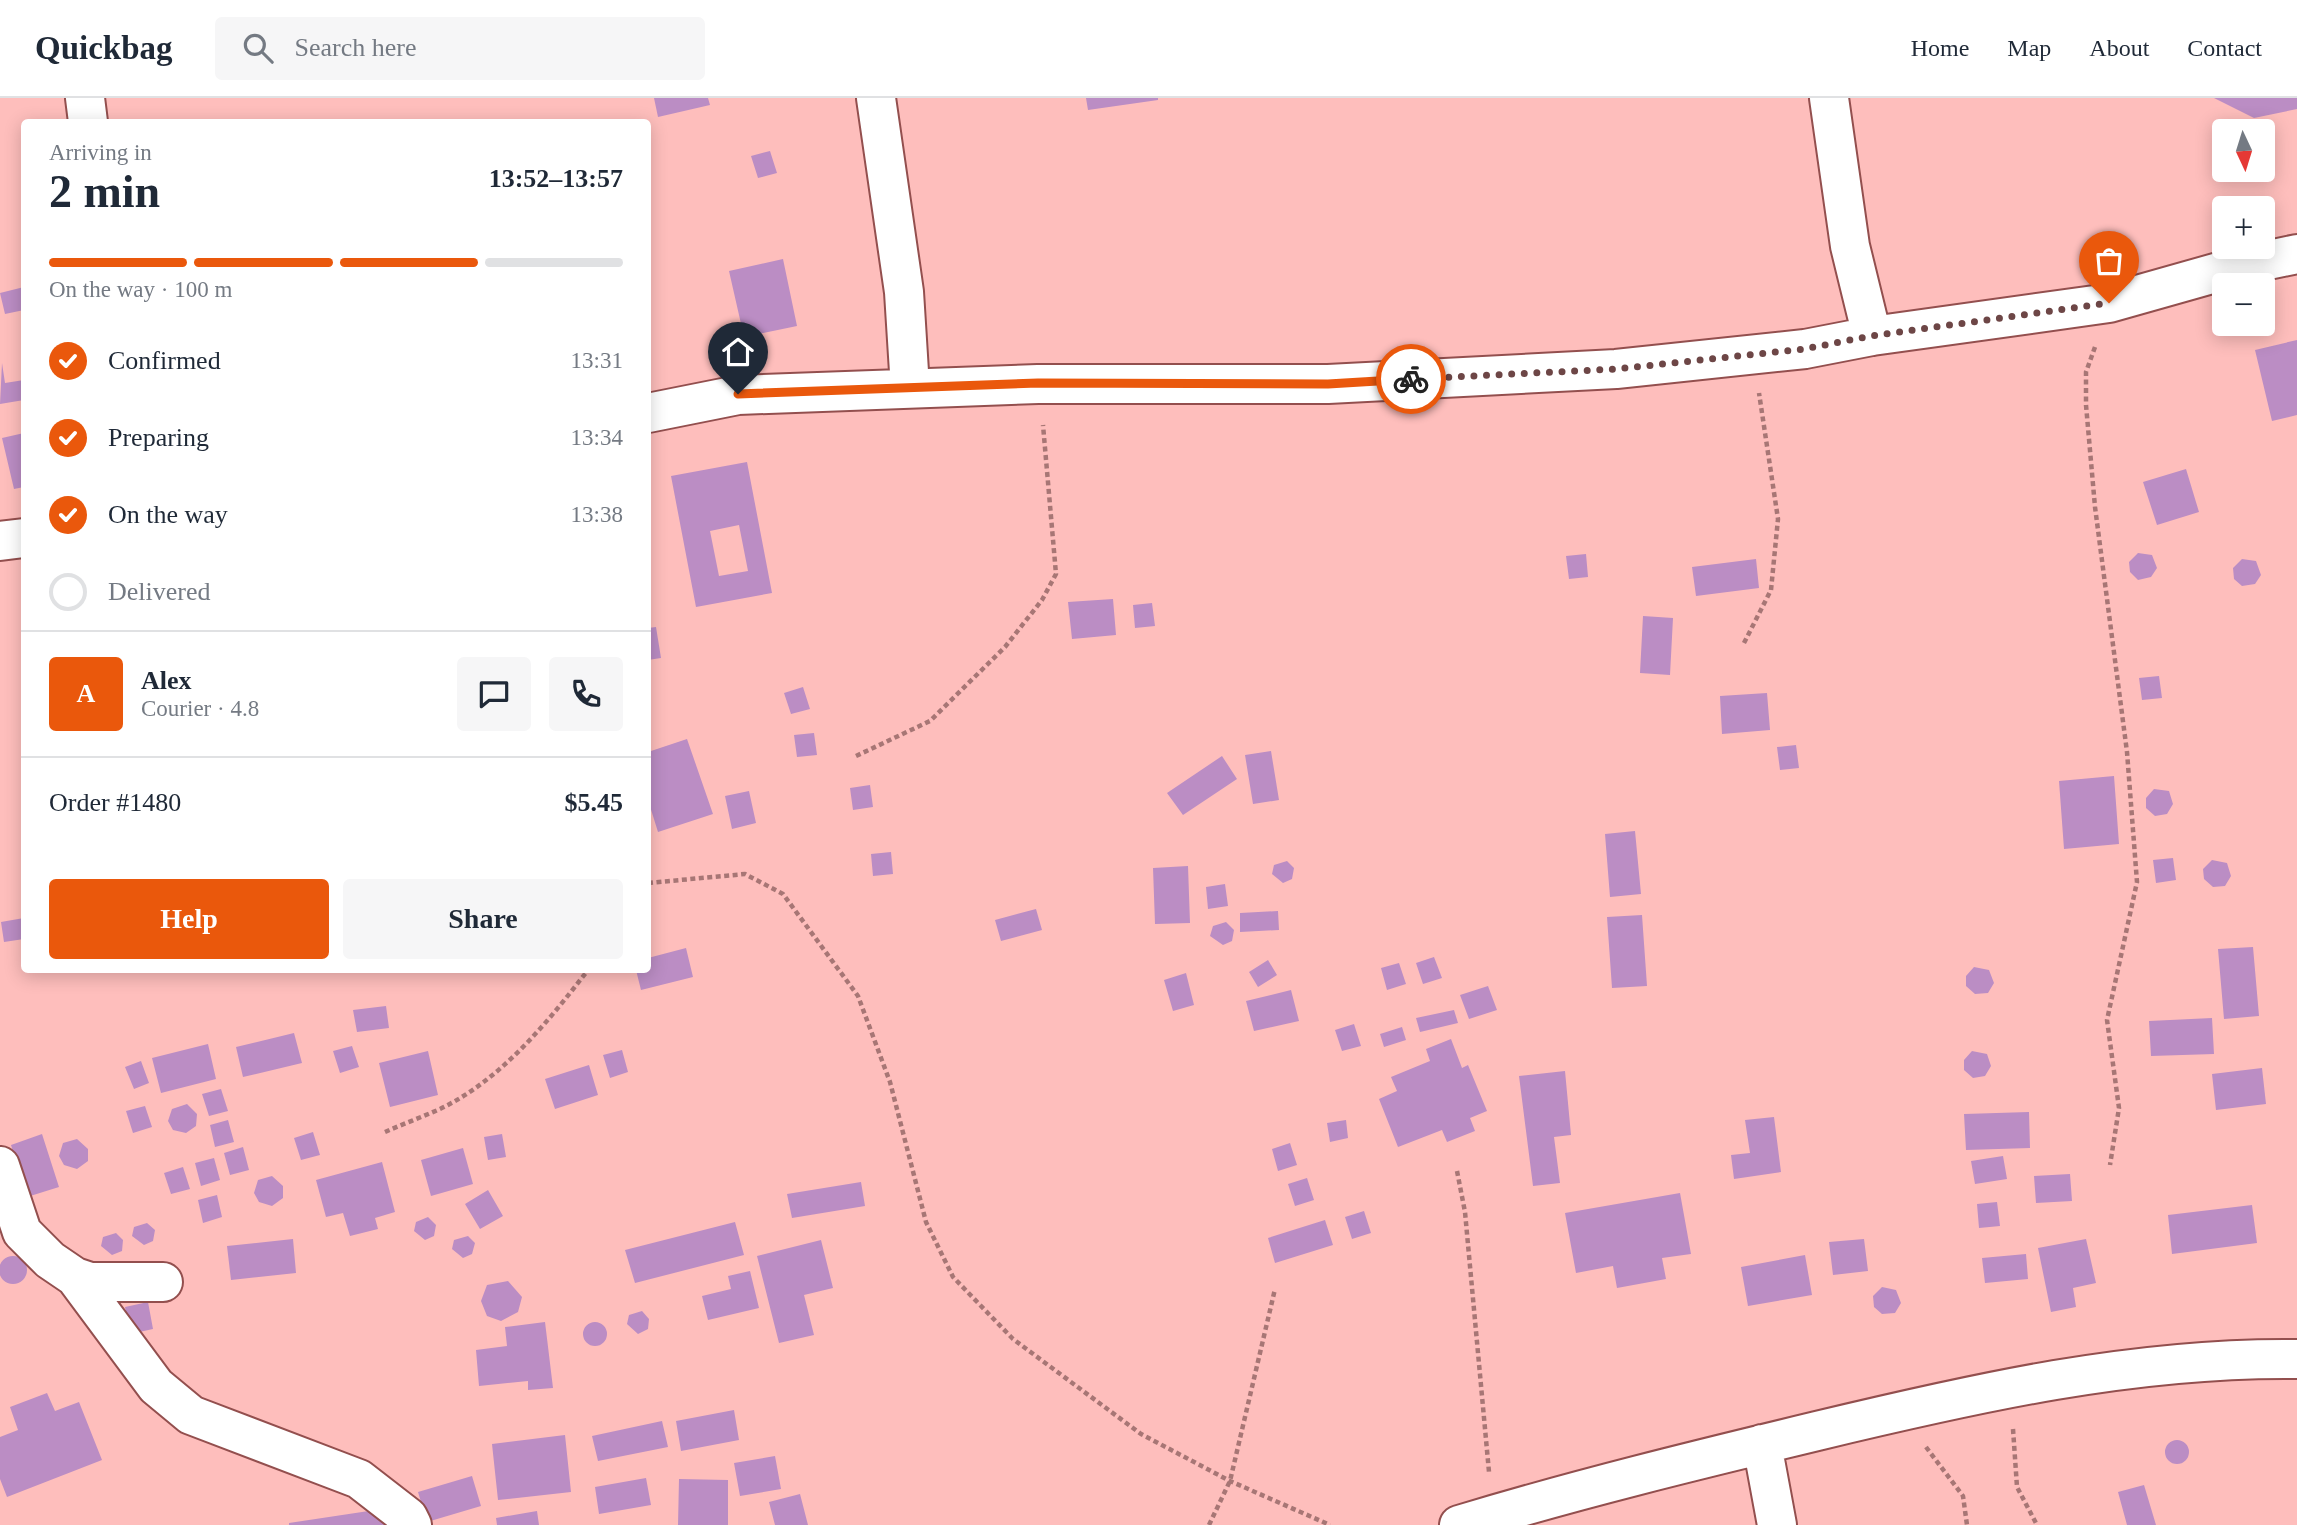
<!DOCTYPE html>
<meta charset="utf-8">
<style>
body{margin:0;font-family:"Times New Roman",serif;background:#f6f6f7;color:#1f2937;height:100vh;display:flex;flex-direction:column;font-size:26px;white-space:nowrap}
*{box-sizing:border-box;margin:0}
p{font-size:23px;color:#747a83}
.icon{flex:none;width:38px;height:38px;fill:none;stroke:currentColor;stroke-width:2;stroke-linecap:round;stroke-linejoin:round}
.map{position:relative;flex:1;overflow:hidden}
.panel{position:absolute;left:21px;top:21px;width:630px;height:854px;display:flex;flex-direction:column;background:#fff;border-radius:7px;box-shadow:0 4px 18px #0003}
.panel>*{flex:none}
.needle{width:46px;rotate:176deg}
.buttons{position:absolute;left:2212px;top:21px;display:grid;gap:14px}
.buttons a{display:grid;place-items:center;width:63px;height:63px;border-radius:7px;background:#fff;box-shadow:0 4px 18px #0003;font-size:35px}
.pin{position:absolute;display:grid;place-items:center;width:60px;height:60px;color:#fff;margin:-72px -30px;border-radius:50% 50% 50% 0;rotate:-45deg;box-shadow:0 0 7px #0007}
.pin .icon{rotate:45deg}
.courier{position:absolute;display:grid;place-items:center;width:70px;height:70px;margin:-35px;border:5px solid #ea580c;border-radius:50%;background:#fff;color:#222;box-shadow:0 2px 9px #0007}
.head em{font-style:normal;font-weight:700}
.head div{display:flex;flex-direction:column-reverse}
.head{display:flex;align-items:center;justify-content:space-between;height:119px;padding:0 28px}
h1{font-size:46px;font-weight:700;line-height:52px}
.bar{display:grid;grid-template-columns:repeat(4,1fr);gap:10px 7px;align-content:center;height:84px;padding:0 28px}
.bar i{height:9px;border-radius:5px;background:#e0e1e3}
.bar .current{background:#ea580c}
.bar p{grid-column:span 4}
.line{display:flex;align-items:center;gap:18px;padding:0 28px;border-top:2px solid #e0e1e3}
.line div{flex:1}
.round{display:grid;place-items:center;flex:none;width:74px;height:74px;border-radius:7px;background:#f6f6f7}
ol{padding:0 28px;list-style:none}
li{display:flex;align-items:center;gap:21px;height:77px}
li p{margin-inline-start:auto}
li .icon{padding:7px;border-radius:50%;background:#ea580c;color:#fff;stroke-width:4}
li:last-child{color:#747a83}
li i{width:38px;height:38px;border:4px solid #e0e1e3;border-radius:50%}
.action{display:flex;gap:14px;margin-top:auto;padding:14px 28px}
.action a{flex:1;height:80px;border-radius:7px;background:#ea580c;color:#fff;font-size:28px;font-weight:700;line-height:80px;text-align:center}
.action a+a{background:#f6f6f7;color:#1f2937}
header{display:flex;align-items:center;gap:42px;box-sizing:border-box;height:98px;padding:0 35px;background:#fff;border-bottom:2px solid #e0e1e3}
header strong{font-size:33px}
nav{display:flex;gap:38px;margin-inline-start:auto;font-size:24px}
.search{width:490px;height:63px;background:#f6f6f7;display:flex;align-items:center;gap:18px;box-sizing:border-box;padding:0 24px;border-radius:7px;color:#747a83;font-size:26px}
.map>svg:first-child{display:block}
</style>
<header>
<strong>Quickbag</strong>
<div class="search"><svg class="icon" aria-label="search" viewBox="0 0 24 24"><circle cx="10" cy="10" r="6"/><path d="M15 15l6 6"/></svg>Search here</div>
<nav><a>Home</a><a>Map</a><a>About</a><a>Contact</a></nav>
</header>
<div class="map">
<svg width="2297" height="1427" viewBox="0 0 2297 1427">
<rect width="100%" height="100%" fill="#febebc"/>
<path fill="#bb8dc4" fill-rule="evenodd" d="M654,0H708L710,7L658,19Z
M1086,0H1158V2L1088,12Z
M2214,0H2297V11L2254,20Z
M770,53L777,75L758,80L751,58Z
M783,161L797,228L744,239L729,173Z
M24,189V212L5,216L0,195Z
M2297,242V317L2272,323L2255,252Z
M2,265L5,285L24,282V302L0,306Z
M24,335V389L14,391L2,340Z
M747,364L772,495L696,509L671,378ZM739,427L748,473L719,478L710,433Z
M2186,371L2199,414L2157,427L2143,384Z
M2138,455L2152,457L2157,470L2151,479L2138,482L2130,474L2129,464Z
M1586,456L1588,479L1569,481L1566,458Z
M1756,461L1759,490L1696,498L1692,469Z
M2242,461L2256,463L2261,477L2255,486L2242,488L2234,481L2233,470Z
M1113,501L1116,537L1072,541L1068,504Z
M1152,505L1155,528L1135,530L1133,507Z
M1643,518L1673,520L1670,577L1640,575Z
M656,529L661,560L648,562V530Z
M2159,578L2162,600L2142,602L2139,580Z
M803,589L810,611L791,616L784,595Z
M1767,595L1770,632L1722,636L1720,598Z
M814,635L817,657L797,659L794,637Z
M687,641L713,716L658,734L648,702V654Z
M1796,647L1799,670L1780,672L1777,649Z
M1271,653L1279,702L1253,706L1245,657Z
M1222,658L1237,681L1183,717L1167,695Z
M2114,678L2119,746L2064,751L2059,683Z
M870,687L873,709L853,712L850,690Z
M2154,691L2169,693L2173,706L2167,716L2155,718L2146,710V700Z
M749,693L756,725L732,731L725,698Z
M1635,733L1641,796L1610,799L1605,736Z
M891,754L893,776L873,778L871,756Z
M2173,760L2176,782L2156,785L2153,762Z
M2212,762L2227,765L2231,778L2225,788L2213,789L2204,781L2203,771Z
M1287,763L1294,770L1292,781L1283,785L1272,776L1274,767Z
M1188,768L1190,825L1155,826L1153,770Z
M1225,786L1228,808L1208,811L1206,789Z
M1036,811L1042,832L1001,843L995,822Z
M1278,813L1279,832L1240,834V815Z
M1642,817L1647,888L1612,890L1607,819Z
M24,820V841L4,844L1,824Z
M1226,824L1234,832L1232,843L1223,847L1210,838L1213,828Z
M2253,849L2259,918L2224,921L2218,851Z
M686,850L693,879L641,892L636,872H648V860Z
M1434,859L1442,880L1423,886L1416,865Z
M1268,862L1277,877L1258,889L1249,874Z
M1399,865L1406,886L1387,892L1381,870Z
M1974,869L1989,872L1994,885L1988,895L1975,896L1966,888V878Z
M1186,875L1194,907L1173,913L1164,882Z
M1488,888L1497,912L1469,921L1460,897Z
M1291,892L1299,923L1254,933L1246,903Z
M386,908L389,930L357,934L353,912Z
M1454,912L1458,925L1420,934L1416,920Z
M2212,920L2214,956L2151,958L2149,923Z
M1354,926L1361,948L1342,953L1335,932Z
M1402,929L1406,942L1384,949L1380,936Z
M294,935L302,965L243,979L236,949Z
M1451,941L1462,970L1468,967L1487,1013L1470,1020L1475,1033L1447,1044L1442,1032L1398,1049L1379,1001L1397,993L1391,979L1430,963L1426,951Z
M208,946L216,981L161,995L152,960Z
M352,948L359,969L340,975L333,953Z
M622,952L628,974L610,980L603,957Z
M428,953L438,997L390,1009L379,965Z
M1972,953L1987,956L1991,968L1985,978L1973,980L1964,972V962Z
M141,963L149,985L134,991L125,969Z
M589,967L598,997L555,1011L545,981Z
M2262,970L2266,1006L2216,1012L2212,976Z
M1565,973L1571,1037L1554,1039L1560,1085L1533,1088L1519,978Z
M221,991L228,1013L209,1018L202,996Z
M187,1006L197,1016L196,1028L186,1035L173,1032L168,1023L172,1011Z
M145,1008L152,1029L133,1035L126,1013Z
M2029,1014L2030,1050L1966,1052L1964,1016Z
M1774,1019L1781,1074L1734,1081L1731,1057L1750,1055L1745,1022Z
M228,1022L234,1044L215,1049L210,1027Z
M1346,1022L1348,1040L1330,1044L1327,1025Z
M313,1034L320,1057L301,1062L294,1040Z
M42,1036L59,1089L27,1099L11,1047Z
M502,1036L506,1059L488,1062L484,1039Z
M77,1041L88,1051V1063L77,1071L64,1067L59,1058L63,1045Z
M1290,1045L1297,1067L1278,1073L1272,1051Z
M243,1049L249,1072L230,1077L224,1055Z
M463,1050L473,1086L431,1098L421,1062Z
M2003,1058L2007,1081L1975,1086L1971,1063Z
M214,1060L220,1082L201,1088L195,1065Z
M382,1064L395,1114L375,1120L378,1131L350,1138L343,1115L326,1119L316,1082Z
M183,1069L190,1091L171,1096L164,1075Z
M2070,1076L2072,1103L2036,1105L2034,1078Z
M272,1078L283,1088V1100L272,1108L259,1104L254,1095L258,1082Z
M1307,1080L1314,1102L1295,1108L1288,1086Z
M861,1084L865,1108L792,1120L787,1096Z
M488,1092L503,1118L480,1131L465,1106Z
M1680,1095L1691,1156L1662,1160L1666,1181L1617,1190L1613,1168L1576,1175L1565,1115Z
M217,1097L222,1119L203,1125L198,1102Z
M1997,1104L2000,1128L1979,1130L1977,1106Z
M2252,1107L2257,1145L2172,1156L2168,1117Z
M1364,1113L1371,1135L1352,1141L1345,1119Z
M428,1119L436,1127L434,1138L425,1142L414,1133L416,1124Z
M1325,1122L1333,1147L1275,1165L1268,1140Z
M735,1124L744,1157L635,1185L625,1152Z
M147,1125L155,1132L153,1143L144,1147L132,1138L134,1129Z
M116,1135L123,1142L122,1153L112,1157L101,1148L103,1139Z
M468,1138L475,1145L472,1156L463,1160L452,1151L454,1142Z
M293,1141L296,1175L231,1182L227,1148Z
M1864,1141L1868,1173L1833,1177L1829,1144Z
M2086,1141L2096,1185L2073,1190L2076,1209L2051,1214L2038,1150Z
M821,1142L833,1190L804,1197L814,1237L779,1245L757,1158Z
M2026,1156L2028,1181L1985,1185L1982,1160Z
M1805,1157L1812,1197L1748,1208L1741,1169Z
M-1 1172a14 14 0 1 1 28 0a14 14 0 1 1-28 0Z
M750,1173L759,1210L708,1222L702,1198L731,1191L728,1178Z
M508,1183L522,1199L518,1214L501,1223L487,1218L481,1203L487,1187Z
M1882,1189L1896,1192L1901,1205L1895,1215L1882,1216L1874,1209L1873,1198Z
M148,1204L153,1231L130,1236L125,1209Z
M642,1213L649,1221L648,1231L638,1236L627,1226L629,1217Z
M545,1224L553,1290L528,1292V1283L479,1288L476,1252L507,1248L505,1229Z
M583 1236a12 12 0 1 1 24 0a12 12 0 1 1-24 0Z
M47,1295L55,1313L79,1304L102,1362L7,1399L0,1381V1339L18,1332L10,1309Z
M734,1312L739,1342L681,1353L676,1323Z
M662,1323L668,1349L598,1363L592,1338Z
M565,1337L571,1394L498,1402L492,1346Z
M2165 1354a12 12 0 1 1 24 0a12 12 0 1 1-24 0Z
M775,1358L781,1391L740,1398L734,1365Z
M472,1378L481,1408L427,1424L418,1394Z
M646,1380L651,1407L599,1416L595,1389Z
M679,1381L728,1382V1427H678Z
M2144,1387L2156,1427H2127L2118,1394Z
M800,1396L808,1427H775L769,1404Z
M382,1411L384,1427H289V1425Z
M537,1413L539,1427H497L496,1420Z"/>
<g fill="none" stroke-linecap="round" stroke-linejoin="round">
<g stroke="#934f4e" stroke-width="42">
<path id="minor" d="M85,0L88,24
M876,0L904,194L910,290
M1829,0L1850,148L1872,238
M648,315L738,297L1038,286H1328L1616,271L1805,251L1872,238L2109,205L2240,168L2297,156
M0,443L24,440
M0,1068L22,1134L50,1162L75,1179L90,1184H163
M75,1179L156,1288L191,1317L359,1381L408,1419L412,1427
M1762,1346L1777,1427
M1459,1427C1578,1391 1697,1362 1817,1333C1975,1295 2134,1259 2297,1261"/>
</g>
<path stroke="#a77675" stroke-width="4.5" stroke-dasharray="5 3.5" stroke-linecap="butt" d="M2095,249L2086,274V307L2095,409L2127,654L2137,784L2107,922L2119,1010L2110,1067
M1744,545L1771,492L1778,421L1759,295
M856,658L930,623L1005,549L1042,502L1056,476L1043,327
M648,785L745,776L783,796L858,898L890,984L926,1124L953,1179L1013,1241L1141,1336L1230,1383L1330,1427
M385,1034C403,1026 422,1019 440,1011C502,981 547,925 588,872
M1457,1073L1465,1114L1489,1374
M2013,1331L2017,1389L2037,1427
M1926,1349L1963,1398L1967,1427
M1209,1427L1230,1383L1275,1191"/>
<use href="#minor" stroke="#fff" stroke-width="38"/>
</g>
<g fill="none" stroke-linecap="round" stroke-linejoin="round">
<path stroke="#6d4646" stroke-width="7" stroke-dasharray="0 12.6" d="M1411,281L1616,271L1804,251L1871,238L2109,205"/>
<path stroke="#ea580c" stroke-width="9" d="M738,296L1038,285L1328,286L1411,281"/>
</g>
</svg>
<div class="buttons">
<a><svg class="needle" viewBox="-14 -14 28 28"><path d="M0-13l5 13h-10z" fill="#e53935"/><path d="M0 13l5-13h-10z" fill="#747a83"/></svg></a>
<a>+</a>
<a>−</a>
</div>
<div class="pin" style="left:2109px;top:205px;background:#ea580c"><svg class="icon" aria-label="bag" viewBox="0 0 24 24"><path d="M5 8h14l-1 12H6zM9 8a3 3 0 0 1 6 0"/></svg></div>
<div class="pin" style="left:738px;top:296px;background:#1f2937"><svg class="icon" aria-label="home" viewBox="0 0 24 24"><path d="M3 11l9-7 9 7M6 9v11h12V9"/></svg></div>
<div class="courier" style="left:1411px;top:281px"><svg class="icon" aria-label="bike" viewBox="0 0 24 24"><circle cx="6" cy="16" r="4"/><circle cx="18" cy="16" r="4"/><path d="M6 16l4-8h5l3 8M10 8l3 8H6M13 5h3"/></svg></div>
<section class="panel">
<div class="head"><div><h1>2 min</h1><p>Arriving in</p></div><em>13:52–13:57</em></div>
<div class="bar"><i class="current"></i><i class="current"></i><i class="current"></i><i></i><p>On the way · 100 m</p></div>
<ol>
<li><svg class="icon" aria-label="check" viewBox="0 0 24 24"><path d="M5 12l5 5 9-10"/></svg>Confirmed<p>13:31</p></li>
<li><svg class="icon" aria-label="check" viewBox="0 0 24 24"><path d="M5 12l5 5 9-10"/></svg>Preparing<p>13:34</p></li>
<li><svg class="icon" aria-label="check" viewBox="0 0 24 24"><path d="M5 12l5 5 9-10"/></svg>On the way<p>13:38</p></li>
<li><i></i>Delivered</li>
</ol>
<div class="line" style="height:126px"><b class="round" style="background:#ea580c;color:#fff">A</b><div><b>Alex</b><p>Courier · 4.8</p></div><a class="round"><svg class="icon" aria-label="chat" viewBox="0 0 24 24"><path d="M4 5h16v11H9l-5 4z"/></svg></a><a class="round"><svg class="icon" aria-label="phone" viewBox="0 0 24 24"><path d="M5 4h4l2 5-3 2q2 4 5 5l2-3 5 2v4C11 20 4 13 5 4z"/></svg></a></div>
<div class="line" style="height:91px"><div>Order #1480</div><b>$5.45</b></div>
<div class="action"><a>Help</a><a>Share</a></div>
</section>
</div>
